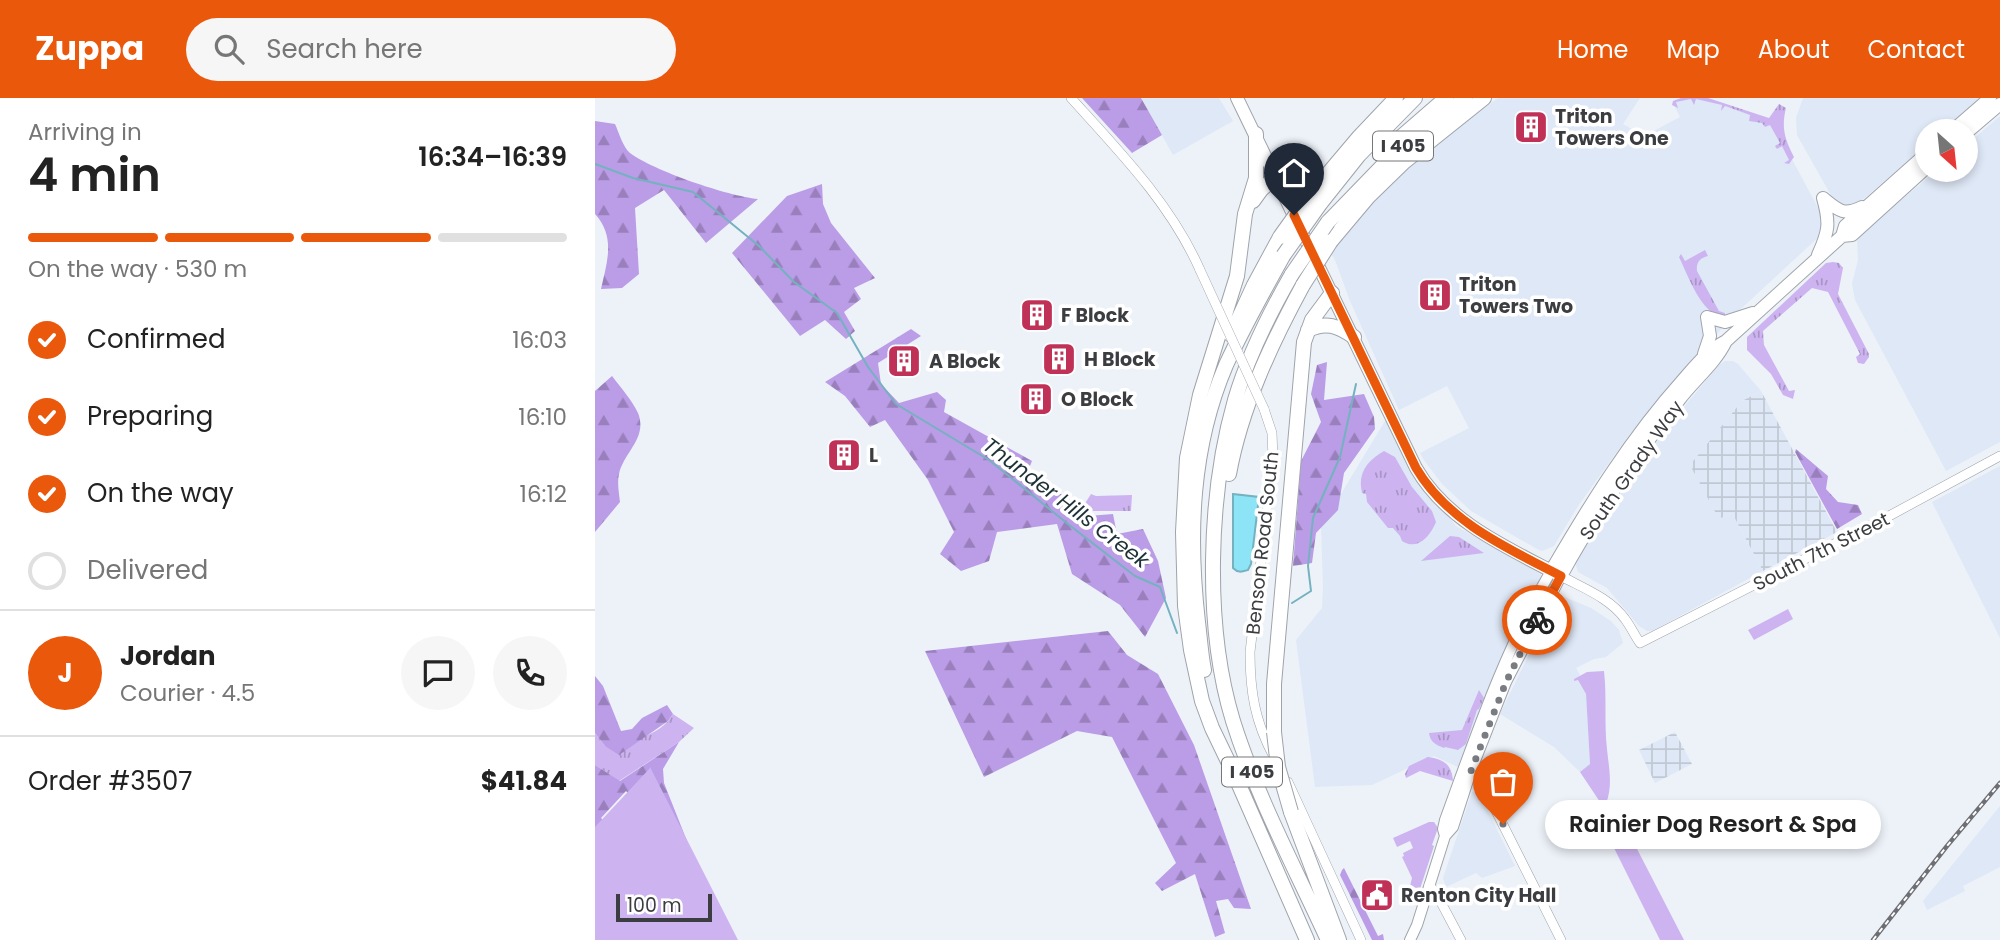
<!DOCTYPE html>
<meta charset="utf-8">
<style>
body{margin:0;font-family:Poppins,sans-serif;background:#f6f6f6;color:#222;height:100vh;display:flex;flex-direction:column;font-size:26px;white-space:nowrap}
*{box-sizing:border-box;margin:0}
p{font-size:23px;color:#767676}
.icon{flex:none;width:38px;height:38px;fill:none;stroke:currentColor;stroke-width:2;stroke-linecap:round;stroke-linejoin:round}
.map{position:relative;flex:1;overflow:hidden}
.details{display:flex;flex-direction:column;background:#fff;width:595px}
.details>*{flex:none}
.needle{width:46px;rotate:153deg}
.controls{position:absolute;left:1320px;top:21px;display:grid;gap:14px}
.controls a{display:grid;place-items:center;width:63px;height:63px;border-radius:50%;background:#fff;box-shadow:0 4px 10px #0003;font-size:35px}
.scale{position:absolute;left:21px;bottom:18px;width:96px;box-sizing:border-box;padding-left:7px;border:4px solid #3b3d40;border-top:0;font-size:19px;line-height:24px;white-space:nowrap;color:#3b3d40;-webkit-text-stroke:5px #fff;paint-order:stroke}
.pin{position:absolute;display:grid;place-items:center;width:60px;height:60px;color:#fff;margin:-72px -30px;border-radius:50% 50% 50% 0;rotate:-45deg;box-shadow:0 0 7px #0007}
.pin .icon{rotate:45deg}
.courier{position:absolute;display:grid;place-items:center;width:70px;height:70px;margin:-35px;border:5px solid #ea580c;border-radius:50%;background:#fff;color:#222;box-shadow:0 2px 9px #0007}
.bubble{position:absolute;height:49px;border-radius:24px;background:#fff;box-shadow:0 4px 10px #0003;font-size:23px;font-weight:600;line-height:49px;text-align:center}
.overview em{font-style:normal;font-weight:600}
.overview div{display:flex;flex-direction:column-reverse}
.overview{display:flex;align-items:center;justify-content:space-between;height:119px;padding:0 28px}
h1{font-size:46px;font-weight:600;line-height:52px}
.bar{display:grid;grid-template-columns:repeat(4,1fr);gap:10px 7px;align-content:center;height:84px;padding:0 28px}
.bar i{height:9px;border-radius:5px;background:#e0e0e0}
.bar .on{background:#ea580c}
.bar p{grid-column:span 4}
.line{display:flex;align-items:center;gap:18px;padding:0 28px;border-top:2px solid #e0e0e0}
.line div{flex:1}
.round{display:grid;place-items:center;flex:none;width:74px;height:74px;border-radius:37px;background:#f6f6f6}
ol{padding:0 28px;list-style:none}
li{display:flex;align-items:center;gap:21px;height:77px}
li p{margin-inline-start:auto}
li .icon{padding:7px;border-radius:50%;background:#ea580c;color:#fff;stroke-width:4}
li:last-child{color:#767676}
li i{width:38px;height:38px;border:4px solid #e0e0e0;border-radius:50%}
header{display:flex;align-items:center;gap:42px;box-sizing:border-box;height:98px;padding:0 35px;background:#ea580c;color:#fff}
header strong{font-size:33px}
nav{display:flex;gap:38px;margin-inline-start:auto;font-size:24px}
.search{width:490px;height:63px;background:#f6f6f6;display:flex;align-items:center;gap:18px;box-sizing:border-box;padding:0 24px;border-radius:38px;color:#767676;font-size:26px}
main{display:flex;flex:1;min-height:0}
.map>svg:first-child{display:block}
</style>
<header>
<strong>Zuppa</strong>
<div class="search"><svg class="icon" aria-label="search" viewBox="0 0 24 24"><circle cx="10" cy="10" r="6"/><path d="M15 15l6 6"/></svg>Search here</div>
<nav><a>Home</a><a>Map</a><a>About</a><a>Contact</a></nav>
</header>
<main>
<section class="details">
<div class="overview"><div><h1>4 min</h1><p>Arriving in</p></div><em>16:34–16:39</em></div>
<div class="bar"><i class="on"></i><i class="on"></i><i class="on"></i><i></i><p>On the way · 530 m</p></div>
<ol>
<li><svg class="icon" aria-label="check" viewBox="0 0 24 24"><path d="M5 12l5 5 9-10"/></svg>Confirmed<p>16:03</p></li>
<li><svg class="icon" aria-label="check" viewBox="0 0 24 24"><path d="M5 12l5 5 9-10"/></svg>Preparing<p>16:10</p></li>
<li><svg class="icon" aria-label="check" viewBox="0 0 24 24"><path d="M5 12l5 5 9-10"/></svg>On the way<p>16:12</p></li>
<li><i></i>Delivered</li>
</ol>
<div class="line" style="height:126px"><b class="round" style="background:#ea580c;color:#fff">J</b><div><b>Jordan</b><p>Courier · 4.5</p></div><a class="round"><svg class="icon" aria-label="chat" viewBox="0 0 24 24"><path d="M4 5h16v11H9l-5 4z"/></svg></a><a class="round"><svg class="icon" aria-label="phone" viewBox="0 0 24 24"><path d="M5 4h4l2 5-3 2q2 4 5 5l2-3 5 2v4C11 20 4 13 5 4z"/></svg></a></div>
<div class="line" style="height:91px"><div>Order #3507</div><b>$41.84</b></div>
</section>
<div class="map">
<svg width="1405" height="842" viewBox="0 0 1405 842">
<defs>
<pattern id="industrial-grid" width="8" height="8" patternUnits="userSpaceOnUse" patternTransform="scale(1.75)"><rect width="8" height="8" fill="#dfe8f6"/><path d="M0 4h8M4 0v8" fill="none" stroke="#c0c8d4"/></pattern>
<pattern id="grass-tufts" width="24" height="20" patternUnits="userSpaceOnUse" patternTransform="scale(1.75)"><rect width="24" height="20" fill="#cdb4f1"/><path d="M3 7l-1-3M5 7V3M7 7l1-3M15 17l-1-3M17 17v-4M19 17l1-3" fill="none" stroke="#a894c5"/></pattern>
<pattern id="forest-firs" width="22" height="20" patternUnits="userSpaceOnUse" patternTransform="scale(1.75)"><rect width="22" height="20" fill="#bb9ce6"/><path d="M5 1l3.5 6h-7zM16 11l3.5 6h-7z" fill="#9980bc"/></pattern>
</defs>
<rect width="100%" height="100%" fill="#edf2f9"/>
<path fill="#dfe8f6" d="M546,0H624L638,23L578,57Z
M903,0H1045L1028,26L1049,38L1085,19L1078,5L1090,0L1109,1L1177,24L1228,119L1227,136L1136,220L1034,337L983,408L959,448L947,453L942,451L876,413L847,386L829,362L825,355L874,330L852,288L804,312L755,203L740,162L731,147L814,70L873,22Z
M1208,0H1385L1347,33H1332V46L1257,111L1242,108L1202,37L1201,20Z
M1405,18V344L1351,373L1260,202L1257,186L1263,162L1262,143L1265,137L1342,72H1370V48Z
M1130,263H1138L1143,266L1166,293L1147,303L1124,421L1137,415L1168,473L1057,533H1052L1044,528L1012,490L983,474L980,465L1013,411L1072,329L1125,266Z
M793,318L827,384L861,428L952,480L865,670L839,658L777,687L720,689L701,542L727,510L728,489L726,429Z
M1405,368V540L1337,404Z
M967,498L996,510L1016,523L1024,532L1028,545L1011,559L999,561L981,570L985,577L979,582L983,581L991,596L995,666L985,674L959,649L905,616L960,503Z
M877,694L884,695L920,768L887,780L881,775L851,789L848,780Z
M1405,708V769L1368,788L1370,793L1332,812L1328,803Z"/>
<path fill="url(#industrial-grid)" d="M1166,293L1242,434L1168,473L1137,415L1124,421L1095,367L1147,303Z
M1080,634L1097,666L1060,685L1044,652Z"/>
<path fill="url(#grass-tufts)" d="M1086,0H1113L1174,20L1184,6L1191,10C1186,30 1190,42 1199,59L1194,66L1189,65L1194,62L1187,48L1182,51L1180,48L1185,45L1175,27L1170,29L1167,25L1154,23L1155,17L1130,8L1126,13L1127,7L1101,1L1099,7L1096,1L1081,4L1083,10L1077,7L1078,3Z
M1110,152L1113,158C1105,160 1101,164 1102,173L1124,213L1130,215V221C1105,215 1094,179 1084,159L1086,156L1090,163Z
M1238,164L1244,165L1248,170L1243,196L1274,256V259L1269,266L1263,265L1261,259L1265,256L1233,194L1217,190L1168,233L1169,247L1194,293L1200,292L1198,301L1188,297L1176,276L1152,252V239L1231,165Z
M789,353L800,359L817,389L837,413L841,424C835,439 822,453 807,443L805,438L798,430H793L772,404L771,396L767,395C762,375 773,362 789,353Z
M496,396L501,398L537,397L536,413H494L489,407Z
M855,438L864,439L889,455L826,463Z
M1193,511L1198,521L1159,542L1153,532Z
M884,592L889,600L884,611L882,612L871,646L863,652L850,649L849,650C841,647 835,644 834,635L867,632Z
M78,616L99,630L84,644L24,683L0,667V635L10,648C35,642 64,640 78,616Z
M833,659C850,661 857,668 858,683L825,673L811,680L810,676L814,668Z"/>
<path fill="url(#forest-firs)" d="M487,0H546L567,37L537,55Z
M0,23L20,26C24,35 28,49 35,55C59,73 133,98 163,101L111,145L69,92L40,110L44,176L27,190L6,191C12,164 21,139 0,116Z
M227,86L228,106L236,125L280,180L259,190L266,201L249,214L260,233L251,241L230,222L205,238L137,155L192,98Z
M316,231L326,238L283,265L286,286L304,305L342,294L351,302L349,314L437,363L431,378L483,405L493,418L518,416L522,436L548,431L563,463L571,500L550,539L525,507L477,476L462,426L402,434L394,463L366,473L345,456L359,434L333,382L290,322L275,329L250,298L230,284Z
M732,264L729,302L769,296L779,319L780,331L749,375L743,412L721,435L717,465L698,468L706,363L726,324L716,296L722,267Z
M17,278C26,290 37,302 43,315C53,340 29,354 24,376C22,385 24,395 25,404L0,434V293Z
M1201,351L1233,378L1231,391L1243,404L1263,407L1267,416L1242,431L1200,354Z
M513,533L532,557L563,576L599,647L656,811L639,810L633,801L621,803L630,835L620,839L600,776L567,793L560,785L581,765L517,639L482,633L389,679L330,553Z
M0,578L8,588L26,633L37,631L47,620L72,607L78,616L73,623L24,657L10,648L0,635Z
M84,644L68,671L69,685L92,743L57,720L31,693L6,720L29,743L0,768V667L25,683Z
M749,770L783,838L788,836L789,842H777L745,777L747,772Z"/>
<path fill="#cdb4f1" d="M1009,573C1012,598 1009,625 1012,651C1014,671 1018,687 1011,706L1007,707L985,674L995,666L991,596L983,582L979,583V581L992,574Z
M56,669V671L143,842H0V729Z
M1026,716L1031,720L1040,747L1089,842H1065L1013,738V724Z
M834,724H839L843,730L837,747L839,748L825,791L815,788L817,780L807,759L809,758L808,755L818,750L815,743L802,749L798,740Z"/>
<path fill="#8de4f7" stroke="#74b2c0" stroke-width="2" d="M638,396L664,399L656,466L653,472C646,474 643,475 638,470Z"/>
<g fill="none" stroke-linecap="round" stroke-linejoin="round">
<path stroke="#74b2c0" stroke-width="2" d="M0,66L38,80L98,94L164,148L199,184L242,215L273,269L301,306L394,362L473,426L540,478L565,489L582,535
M697,505L716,493L713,468L718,420L745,359L761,286"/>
<g stroke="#9fa4ab" stroke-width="10">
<path id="tertiary" d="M476,0C524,53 576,106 605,172
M669,311L677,335L678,361L655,554C655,594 660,624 679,659
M966,478C988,490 1015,500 1030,521C1036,529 1040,538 1045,545L1294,418L1405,358
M872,669L884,681L890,691L966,842
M693,684L766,842
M834,787L841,795L866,842"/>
</g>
<g stroke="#9fa4ab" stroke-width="12">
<path id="secondary" d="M850,738L858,729L876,673L911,584L966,478
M815,842L822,827L850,738L848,731L850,722C881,637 910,551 956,473"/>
</g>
<g stroke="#9fa4ab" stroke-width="14">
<path id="primary" d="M642,0L821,370C852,424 913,450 966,478C1000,416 1040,358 1084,302C1099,282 1120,266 1131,243
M1357,33L1395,0
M1370,36L1405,6
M1228,100C1244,113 1248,118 1267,109
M1247,138L1257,137L1332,69
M1223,157C1234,133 1235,125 1228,100
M1112,219L1130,224L1158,215
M1109,256L1115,238L1112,219
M956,473C995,406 1036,340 1088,282C1102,266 1112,253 1131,243L1247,138L1250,128L1332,55"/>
</g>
<g stroke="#9fa4ab" stroke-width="16">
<path id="motorway" d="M661,36V80L650,116L642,178L605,297L592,360L588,434L590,508L596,552L607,603L617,630L641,680L712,842
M806,39L851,0
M715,97L764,39L801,0
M658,103L666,92L681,78
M725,106L764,57L820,0
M733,124L795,60L870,0
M736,143L773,99L809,64L889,0
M697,176C674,216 653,258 640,302C613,397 609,528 638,623C662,699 700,770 733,842
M713,232C731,223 743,228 759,239
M636,237L659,187L685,139
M634,376C646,310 676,246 708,187
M609,572C606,557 605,540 603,524C593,437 596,349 631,267C648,230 668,194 688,158
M679,634V586L709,244L717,222L737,195
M696,714L744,842"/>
</g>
<use href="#tertiary" stroke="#fff" stroke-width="9"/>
<use href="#secondary" stroke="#fff" stroke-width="10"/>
<use href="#primary" stroke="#fff" stroke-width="12"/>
<use href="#motorway" stroke="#fff" stroke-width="14"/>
<g stroke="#6d6f74" stroke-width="4.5">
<path id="rail" d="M1278,842L1352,748L1405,685"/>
</g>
<use href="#rail" stroke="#fff" stroke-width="2" stroke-dasharray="5" stroke-linecap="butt"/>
<g stroke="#9fa4ab" stroke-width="10" stroke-linecap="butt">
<path id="tertiary-bridge" d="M605,172L669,311"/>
</g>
<g stroke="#9fa4ab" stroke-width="16" stroke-linecap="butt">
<path id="motorway-bridge" d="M685,139L715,97
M688,158L725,106
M697,176L733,124
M708,187L736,143
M679,634L683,669L696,714"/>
</g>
<use href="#tertiary-bridge" stroke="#fff" stroke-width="9"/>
<use href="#motorway-bridge" stroke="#fff" stroke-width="14"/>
</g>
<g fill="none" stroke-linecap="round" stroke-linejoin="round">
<path stroke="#797c81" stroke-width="7" stroke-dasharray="0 12.6" d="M908,726L887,684L876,673L911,584L942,522"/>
<path stroke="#ea580c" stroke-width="9" d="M699,117L821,370C853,424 912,450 966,478L942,522"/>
</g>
<defs>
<g id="building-square" transform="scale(1.75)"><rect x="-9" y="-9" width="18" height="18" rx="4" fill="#c03157" stroke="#fff"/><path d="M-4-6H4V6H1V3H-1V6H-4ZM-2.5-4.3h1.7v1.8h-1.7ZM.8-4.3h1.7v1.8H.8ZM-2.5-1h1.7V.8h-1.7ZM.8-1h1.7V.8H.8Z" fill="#fff"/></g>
<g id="civic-square" transform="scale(1.75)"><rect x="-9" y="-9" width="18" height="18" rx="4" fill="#c03157" stroke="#fff"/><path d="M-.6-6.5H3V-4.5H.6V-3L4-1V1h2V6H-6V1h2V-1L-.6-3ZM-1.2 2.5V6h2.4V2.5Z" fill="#fff"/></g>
</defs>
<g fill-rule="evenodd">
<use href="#building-square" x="936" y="29"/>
<use href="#building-square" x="840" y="197"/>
<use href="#building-square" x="442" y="217"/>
<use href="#building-square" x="464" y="261"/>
<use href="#building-square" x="309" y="263"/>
<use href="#building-square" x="441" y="301"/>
<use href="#building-square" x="249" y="357"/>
<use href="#civic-square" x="782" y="797"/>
</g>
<g text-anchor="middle" stroke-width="7" stroke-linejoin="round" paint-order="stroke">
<g fill="#fff" stroke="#767779" stroke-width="2">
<rect x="778" y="33.5" width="60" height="29" rx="5"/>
<rect x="627" y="659.5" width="60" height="29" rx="5"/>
</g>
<g font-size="18" font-weight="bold" fill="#3b3d40">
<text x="808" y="54">I 405</text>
<text x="657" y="680">I 405</text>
</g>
<g font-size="19" font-weight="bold" fill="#3b3d40" stroke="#fff" text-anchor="start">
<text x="960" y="25">Triton<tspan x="960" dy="22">Towers One</tspan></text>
<text x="864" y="193">Triton<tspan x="864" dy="22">Towers Two</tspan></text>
<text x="466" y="224">F Block</text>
<text x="489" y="268">H Block</text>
<text x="334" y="270">A Block</text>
<text x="466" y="308">O Block</text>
<text x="274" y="364">L</text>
<text x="806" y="804">Renton City Hall</text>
</g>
<g font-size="19" fill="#3b3d40" stroke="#fff">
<text transform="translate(1036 372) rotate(-55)" y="7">South Grady Way</text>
<text transform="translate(667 445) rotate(-84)" y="7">Benson Road South</text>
<text transform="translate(1226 453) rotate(-27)" y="7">South 7th Street</text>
</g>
<g font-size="21" font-style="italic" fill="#1d3136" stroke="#fff">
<text transform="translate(471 405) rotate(37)" y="7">Thunder Hills Creek</text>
</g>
</g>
</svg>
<div class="controls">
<a><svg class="needle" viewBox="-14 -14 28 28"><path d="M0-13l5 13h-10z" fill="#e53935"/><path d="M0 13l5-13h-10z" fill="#767676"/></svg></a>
</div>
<div class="scale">100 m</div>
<div class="pin" style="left:908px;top:726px;background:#ea580c"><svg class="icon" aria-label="bag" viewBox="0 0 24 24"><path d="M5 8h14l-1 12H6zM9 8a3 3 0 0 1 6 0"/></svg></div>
<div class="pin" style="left:699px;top:117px;background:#1f2937"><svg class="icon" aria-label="home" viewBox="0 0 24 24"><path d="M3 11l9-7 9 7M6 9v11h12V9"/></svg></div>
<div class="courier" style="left:942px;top:522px"><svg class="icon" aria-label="bike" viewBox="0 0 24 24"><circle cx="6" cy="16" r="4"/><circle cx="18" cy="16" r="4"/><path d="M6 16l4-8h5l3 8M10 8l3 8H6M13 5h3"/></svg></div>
<div class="bubble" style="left:950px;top:702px;width:336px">Rainier Dog Resort &amp; Spa</div>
</div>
</main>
